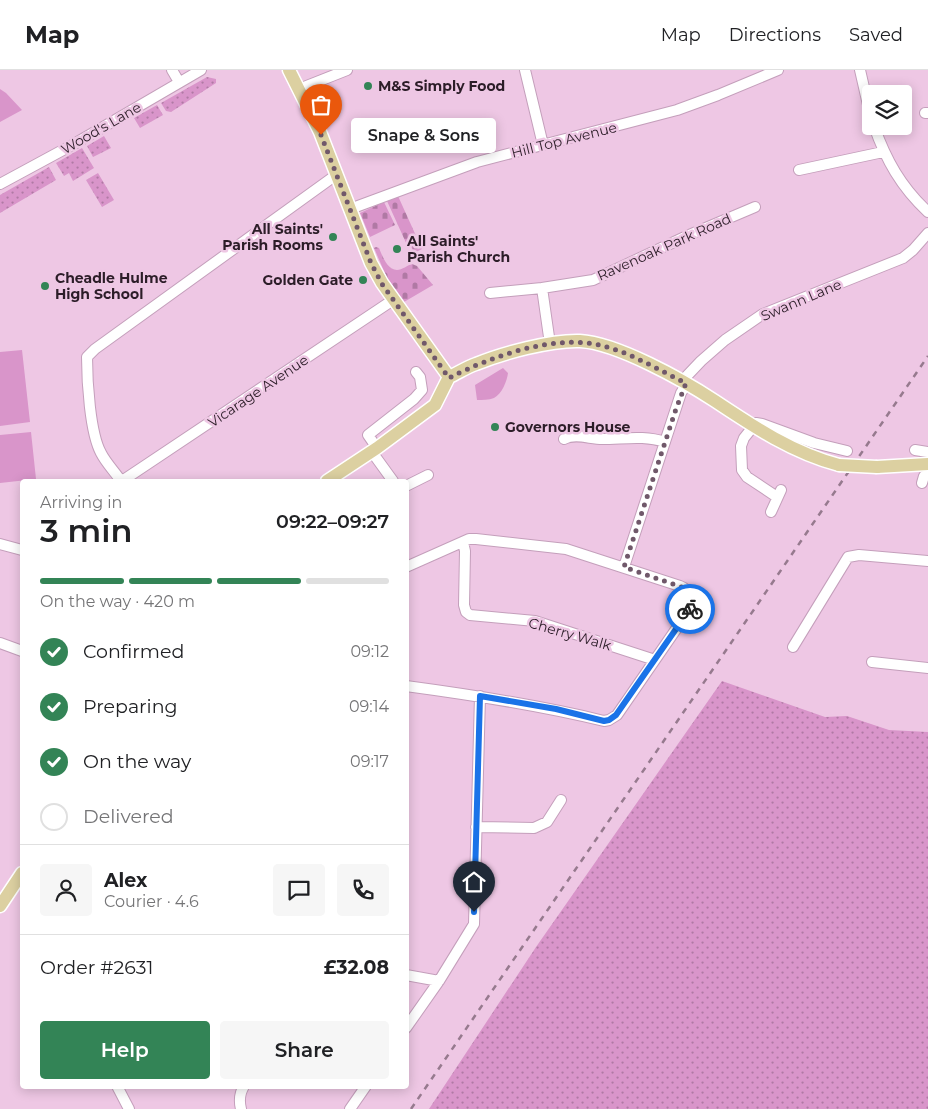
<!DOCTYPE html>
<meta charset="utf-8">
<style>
body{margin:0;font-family:Montserrat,sans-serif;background:#f6f6f6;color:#202124;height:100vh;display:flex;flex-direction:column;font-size:19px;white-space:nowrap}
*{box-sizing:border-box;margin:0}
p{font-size:16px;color:#757577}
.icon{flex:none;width:28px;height:28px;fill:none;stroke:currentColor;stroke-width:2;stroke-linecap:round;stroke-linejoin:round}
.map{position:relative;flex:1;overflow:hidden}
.details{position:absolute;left:20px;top:409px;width:389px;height:610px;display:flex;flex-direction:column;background:#fff;border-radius:5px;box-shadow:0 2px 12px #0003}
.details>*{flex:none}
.tools{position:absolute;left:862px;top:15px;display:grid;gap:10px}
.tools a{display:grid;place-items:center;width:50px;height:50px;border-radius:5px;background:#fff;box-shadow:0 2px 12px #0003;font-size:25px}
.pin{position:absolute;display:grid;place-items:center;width:42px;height:42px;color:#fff;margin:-51px -21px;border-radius:50% 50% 50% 0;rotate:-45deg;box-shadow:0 0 5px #0007}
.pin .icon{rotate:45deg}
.courier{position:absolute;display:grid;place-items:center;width:50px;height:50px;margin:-25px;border:4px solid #1a73e8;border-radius:50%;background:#fff;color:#222;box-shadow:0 1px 6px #0007}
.bubble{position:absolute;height:35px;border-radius:5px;background:#fff;box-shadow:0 2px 12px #0003;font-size:16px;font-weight:600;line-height:35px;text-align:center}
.head em{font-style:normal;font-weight:600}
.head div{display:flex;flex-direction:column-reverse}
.head{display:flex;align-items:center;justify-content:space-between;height:85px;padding:0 20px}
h1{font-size:32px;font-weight:600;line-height:38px}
.bar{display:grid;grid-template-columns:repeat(4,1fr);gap:8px 5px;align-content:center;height:60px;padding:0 20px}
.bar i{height:6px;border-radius:4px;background:#e0e0e0}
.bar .selected{background:#338456}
.bar p{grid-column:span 4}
.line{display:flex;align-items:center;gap:12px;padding:0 20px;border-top:1px solid #e0e0e0}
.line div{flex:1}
.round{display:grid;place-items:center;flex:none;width:52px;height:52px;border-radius:5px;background:#f6f6f6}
ol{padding:0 20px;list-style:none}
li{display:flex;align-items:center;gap:15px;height:55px}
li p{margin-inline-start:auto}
li .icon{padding:5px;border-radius:50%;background:#338456;color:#fff;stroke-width:4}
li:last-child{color:#757577}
li i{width:28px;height:28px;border:2px solid #e0e0e0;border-radius:50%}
.action{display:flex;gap:10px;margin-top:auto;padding:10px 20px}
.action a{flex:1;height:58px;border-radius:5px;background:#338456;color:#fff;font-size:20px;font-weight:600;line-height:58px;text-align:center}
.action a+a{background:#f6f6f6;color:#202124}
header{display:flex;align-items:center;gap:30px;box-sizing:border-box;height:70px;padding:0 25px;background:#fff;border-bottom:1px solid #e0e0e0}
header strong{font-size:24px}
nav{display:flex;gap:28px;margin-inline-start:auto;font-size:18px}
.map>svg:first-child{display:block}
</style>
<header>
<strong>Map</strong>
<nav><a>Map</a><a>Directions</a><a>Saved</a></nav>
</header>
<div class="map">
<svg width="928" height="1039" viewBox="0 0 928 1039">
<defs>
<pattern id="grass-dots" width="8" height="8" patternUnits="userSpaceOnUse" patternTransform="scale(1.25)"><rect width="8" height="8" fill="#d995ca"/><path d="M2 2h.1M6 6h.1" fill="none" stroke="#b079a4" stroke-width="1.8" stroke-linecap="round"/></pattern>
<pattern id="cemetery-stones" width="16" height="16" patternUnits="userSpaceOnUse" patternTransform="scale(1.25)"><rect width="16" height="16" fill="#d995ca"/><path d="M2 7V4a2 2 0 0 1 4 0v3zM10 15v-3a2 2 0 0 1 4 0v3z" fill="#b079a4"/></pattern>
</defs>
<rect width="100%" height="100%" fill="#eec7e4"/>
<path fill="url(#grass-dots)" d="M207,7L216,9V13L171,42L166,41L161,33Z
M157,35L163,45L140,58L134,48Z
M104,66L111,78L93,87L87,76Z
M82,78L94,98L73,111L69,103L64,106L56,93Z
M49,97L56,110L0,143V125Z
M98,103L114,130L102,137L86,110Z
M722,611L825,647L847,646L889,660L928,662V1039H429L536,877Z"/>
<path fill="url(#cemetery-stones)" d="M398,126L422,179L416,182L413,181L410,174L407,175L387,131Z
M384,132L395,155L370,167L360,143Z
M376,177L379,178C382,185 387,200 397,200C402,200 408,195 412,194L417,196L433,215L404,232L387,208L374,178Z"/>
<path fill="#d995ca" d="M0,19L6,23L22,40L0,52Z
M22,280L30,352L0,356V282Z
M503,298L508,303C507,311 502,324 494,328C489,330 482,330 477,330L475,315Z
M31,362L36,409L0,413V365Z"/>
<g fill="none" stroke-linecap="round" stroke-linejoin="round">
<g stroke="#c49fbb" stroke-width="12">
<path id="minor" d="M172,0L179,12
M525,0L543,75
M860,0L871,48
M299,19L347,0
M925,43H928
M874,56C886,90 901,117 928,142
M799,100L883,82
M0,114L74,74L201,0
M350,139L477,92L677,40L718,25L778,0
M490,223L542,218
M550,274L542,218L593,210L689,165L755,137
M682,311L701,291L725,270L763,244L903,188L913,180L928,163
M564,369C575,363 590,369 602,369C624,369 644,365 665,372
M377,378L368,365L414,329L422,320L420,307L416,302
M915,380L928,382
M372,382L393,411
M121,411C115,402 106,393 101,383C90,363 87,311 87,287L95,279L336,105
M122,411L393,230
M922,413L924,406L928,405
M406,416L428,405
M777,427L747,407L742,400L741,376L744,368L756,353L762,354L814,373L847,381
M771,442L781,420
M463,472L465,481L464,535L466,542L470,545L535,551L655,590
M0,474L22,480
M406,497L469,469H476L566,479L680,516C690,520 693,528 690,539L617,645L609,650L604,651C539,635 473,625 406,616
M624,497L681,323L687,313
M0,573L22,581
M793,577L848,487L859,485L928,491
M872,592L928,598
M476,757L534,758L547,752L561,730
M406,905L439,911
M406,958L439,911L474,854L480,626
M117,1016L129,1039
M241,1039C239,1031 239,1024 244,1016
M350,1039L366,1016"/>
</g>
<g stroke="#fff" stroke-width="15">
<path id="major" d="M289,0L320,62L371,193L382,213L449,307
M449,307C458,303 467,297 476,294C503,283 551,270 580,271C617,273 683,310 715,331C754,357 793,383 839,395
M877,397L928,394
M327,411L377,378L435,335L449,307
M0,836L22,803"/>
</g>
<use href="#minor" stroke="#fff" stroke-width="10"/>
<use href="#major" stroke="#dcd0a1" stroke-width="12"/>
<path stroke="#967a8e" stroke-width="2.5" stroke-dasharray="6 6" stroke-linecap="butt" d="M411,1039L928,286"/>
<g stroke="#fff" stroke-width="15" stroke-linecap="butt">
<path id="major-bridge" d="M839,395L877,397"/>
</g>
<use href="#major-bridge" stroke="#dcd0a1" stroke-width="12"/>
</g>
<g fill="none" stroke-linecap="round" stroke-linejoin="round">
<path stroke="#70586a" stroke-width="5" stroke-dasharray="0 9" d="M321,65L371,193L382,214L449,308C492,286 558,262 607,277C635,285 660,301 686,313L676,339L624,497L687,519L691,526L690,539"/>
<path stroke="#1a73e8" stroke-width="6" d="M474,842L480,626L556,639L604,651L609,650L616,645L690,539"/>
</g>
<g fill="#338456" stroke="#eec7e4" stroke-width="2">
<circle cx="368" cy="16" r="5"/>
<circle cx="333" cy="167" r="5"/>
<circle cx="397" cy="179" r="5"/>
<circle cx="363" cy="210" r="5"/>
<circle cx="45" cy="216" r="5"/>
<circle cx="495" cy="357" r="5"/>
</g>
<g text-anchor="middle" stroke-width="5" stroke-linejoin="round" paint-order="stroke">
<g font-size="14" font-weight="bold" fill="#2c1d28" stroke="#eec7e4" text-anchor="start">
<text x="378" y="21">M&amp;S Simply Food</text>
<text x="323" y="164" text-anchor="end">All Saints'<tspan x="323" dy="16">Parish Rooms</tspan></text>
<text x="407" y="176">All Saints'<tspan x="407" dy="16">Parish Church</tspan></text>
<text x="55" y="213">Cheadle Hulme<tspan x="55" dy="16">High School</tspan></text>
<text x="353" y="215" text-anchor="end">Golden Gate</text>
<text x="505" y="362">Governors House</text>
</g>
<g font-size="14" fill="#2c1d28" stroke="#eec7e4">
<text transform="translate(101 58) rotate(-30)" y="5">Wood's Lane</text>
<text transform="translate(564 70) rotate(-14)" y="5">Hill Top Avenue</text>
<text transform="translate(664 177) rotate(-24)" y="5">Ravenoak Park Road</text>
<text transform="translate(801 230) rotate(-23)" y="5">Swann Lane</text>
<text transform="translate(258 321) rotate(-34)" y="5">Vicarage Avenue</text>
<text transform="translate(570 564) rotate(16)" y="5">Cherry Walk</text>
</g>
</g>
</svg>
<div class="tools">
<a><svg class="icon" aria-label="layers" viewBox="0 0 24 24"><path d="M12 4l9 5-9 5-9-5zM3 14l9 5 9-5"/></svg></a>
</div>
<div class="pin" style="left:321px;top:65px;background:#ea580c"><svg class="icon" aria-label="bag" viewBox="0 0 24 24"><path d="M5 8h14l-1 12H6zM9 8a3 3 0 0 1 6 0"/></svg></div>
<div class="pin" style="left:474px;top:842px;background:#1f2937"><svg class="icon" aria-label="home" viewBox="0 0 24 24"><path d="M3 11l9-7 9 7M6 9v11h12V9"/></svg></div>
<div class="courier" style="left:690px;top:539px"><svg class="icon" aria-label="bike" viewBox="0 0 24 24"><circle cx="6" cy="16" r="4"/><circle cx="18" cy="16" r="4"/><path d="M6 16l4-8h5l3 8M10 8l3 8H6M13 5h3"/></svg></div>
<div class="bubble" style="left:351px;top:48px;width:145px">Snape &amp; Sons</div>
<section class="details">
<div class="head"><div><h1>3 min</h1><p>Arriving in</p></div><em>09:22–09:27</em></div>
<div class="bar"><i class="selected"></i><i class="selected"></i><i class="selected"></i><i></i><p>On the way · 420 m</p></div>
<ol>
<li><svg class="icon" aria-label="check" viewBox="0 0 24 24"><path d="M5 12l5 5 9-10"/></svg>Confirmed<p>09:12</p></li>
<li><svg class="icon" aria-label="check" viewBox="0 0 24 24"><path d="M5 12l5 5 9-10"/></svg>Preparing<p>09:14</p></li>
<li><svg class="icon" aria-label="check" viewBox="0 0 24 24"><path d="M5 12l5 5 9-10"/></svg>On the way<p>09:17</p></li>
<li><i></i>Delivered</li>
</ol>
<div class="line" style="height:90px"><a class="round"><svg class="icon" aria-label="person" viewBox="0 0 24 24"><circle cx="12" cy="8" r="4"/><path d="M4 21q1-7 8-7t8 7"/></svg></a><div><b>Alex</b><p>Courier · 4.6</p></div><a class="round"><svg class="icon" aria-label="chat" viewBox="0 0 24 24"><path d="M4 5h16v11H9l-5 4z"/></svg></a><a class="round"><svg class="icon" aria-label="phone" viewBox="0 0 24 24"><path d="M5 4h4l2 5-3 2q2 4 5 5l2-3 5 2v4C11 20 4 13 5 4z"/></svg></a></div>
<div class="line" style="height:65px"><div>Order #2631</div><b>£32.08</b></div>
<div class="action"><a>Help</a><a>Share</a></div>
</section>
</div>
